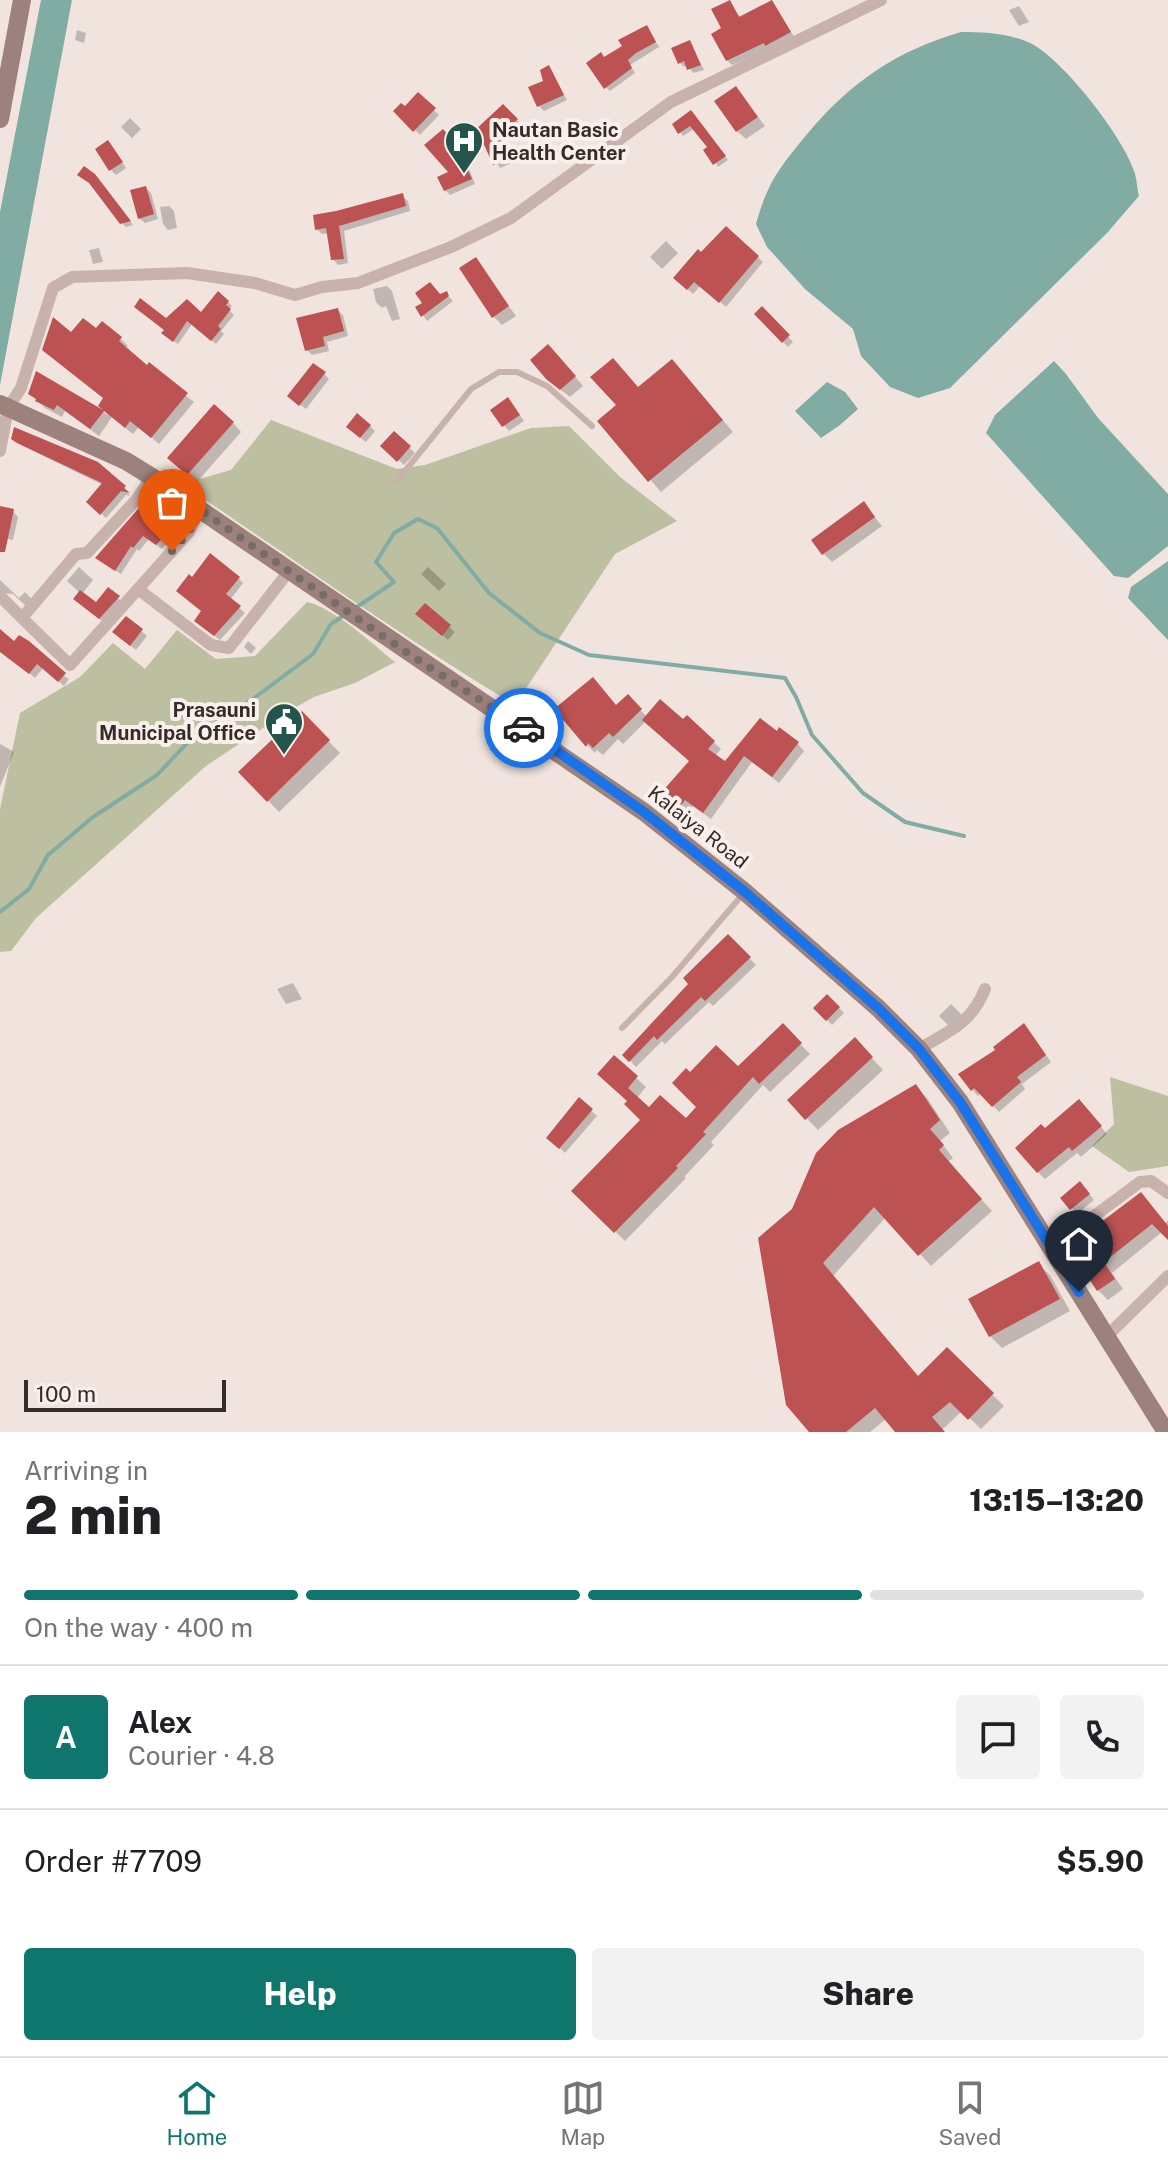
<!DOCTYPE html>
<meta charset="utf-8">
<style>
body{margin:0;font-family:"Public Sans",sans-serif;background:#f2f2f2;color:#202124;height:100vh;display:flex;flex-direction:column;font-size:30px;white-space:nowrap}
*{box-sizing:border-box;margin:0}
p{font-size:26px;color:#757577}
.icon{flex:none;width:44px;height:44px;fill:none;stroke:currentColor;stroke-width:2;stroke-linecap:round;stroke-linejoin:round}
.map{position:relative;height:1432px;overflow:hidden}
.sheet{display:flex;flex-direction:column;background:#fff;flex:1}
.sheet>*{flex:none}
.scale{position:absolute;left:24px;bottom:20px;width:202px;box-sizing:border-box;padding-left:8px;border:4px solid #372b2a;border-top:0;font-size:22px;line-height:28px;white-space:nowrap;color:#372b2a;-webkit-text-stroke:6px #f9efeb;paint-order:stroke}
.pin{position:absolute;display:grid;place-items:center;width:68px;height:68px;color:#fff;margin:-82px -34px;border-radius:50% 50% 50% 0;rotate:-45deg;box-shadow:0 0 8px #0007}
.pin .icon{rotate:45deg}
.courier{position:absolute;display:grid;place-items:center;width:80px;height:80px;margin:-40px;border:6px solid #1a73e8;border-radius:50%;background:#fff;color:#222;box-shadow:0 2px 10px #0007}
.overview em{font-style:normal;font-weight:800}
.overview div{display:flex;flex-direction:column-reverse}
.overview{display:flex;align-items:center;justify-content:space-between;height:136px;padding:0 24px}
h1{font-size:52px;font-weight:800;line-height:60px}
.bar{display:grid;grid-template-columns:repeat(4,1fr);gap:12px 8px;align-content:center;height:96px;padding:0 24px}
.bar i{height:10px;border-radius:6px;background:#e0e0e0}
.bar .selected{background:#0f766e}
.bar p{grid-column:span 4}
.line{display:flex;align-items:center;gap:20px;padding:0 24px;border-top:2px solid #e0e0e0}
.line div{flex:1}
.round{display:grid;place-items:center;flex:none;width:84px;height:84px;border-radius:8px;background:#f2f2f2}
.button{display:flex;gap:16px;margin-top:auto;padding:16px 24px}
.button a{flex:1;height:92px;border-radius:8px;background:#0f766e;color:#fff;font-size:32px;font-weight:800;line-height:92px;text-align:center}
.button a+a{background:#f2f2f2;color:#202124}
.tabs{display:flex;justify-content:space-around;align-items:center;height:112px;border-top:2px solid #e0e0e0;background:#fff;font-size:22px;color:#757577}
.tabs a{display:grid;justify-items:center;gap:4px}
.tabs .selected{color:#0f766e}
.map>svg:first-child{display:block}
</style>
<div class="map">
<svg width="1168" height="1432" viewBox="0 0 1168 1432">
<rect width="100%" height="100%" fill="#f1e4df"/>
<path fill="#bcbfa0" d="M271,420L397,469L425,465L531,428L569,426L620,477L677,521L615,554L515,705C400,636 292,558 182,484L231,470Z
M307,602C336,609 371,643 395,662L355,683L314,697L287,712L206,766L36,918L11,951L0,952V809L20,713L80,677L113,643L145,669L177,630L216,659L255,656Z
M1110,1077L1168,1096V1166L1129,1172L1092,1146L1114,1124Z"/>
<path fill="#80aca3" d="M41,0H72L0,385V212Z
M961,32C984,32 1006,33 1028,42C1060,55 1124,138 1134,171C1137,179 1137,188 1139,196L1107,233L950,388L918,398L890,387L861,356L853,329L805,289L767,247L756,224C768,181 780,167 808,133C851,82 896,51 961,32Z
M1054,361L1066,374L1098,418L1168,494V546L1128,578L1114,576L986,433L995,415Z
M827,382L845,392L858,409L840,425L821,438L795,411Z
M1168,561V640L1128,598L1131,587Z"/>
<path fill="#0003" d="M729,2L741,18L771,2L795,38L732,65L727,60Z
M1019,6L1029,22L1019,26L1009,10Z
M646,27L659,47L630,65L635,73L610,91L606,87L604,59L625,47Z
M77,30L86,33L84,43L75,40Z
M689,42L704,70L693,73L688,65L684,67L679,62Z
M549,68L567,100L544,111L539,106Z
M736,88L765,126L746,139L737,131Z
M418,95L439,115L420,135L396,111L405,109Z
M503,107L522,125L502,143L512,163L500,168L486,144L466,162L475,184L450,195L445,190L459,148Z
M694,116L728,160L718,167L709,148L694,129L683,136L680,132Z
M130,118L141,129L132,138L121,127Z
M113,148L126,168L116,175L111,170Z
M99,181L133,225L126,227L121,222Z
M146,188L151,193L158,219L145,223L139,218Z
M402,196L408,201L410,211L344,231L348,263L338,265L333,259L329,233L322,234L317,229Z
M169,206L174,211L177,228L168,230L163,224L160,207Z
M726,228L763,262L726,307L701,285L693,294L675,278Z
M666,241L678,253L662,269L650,257Z
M99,248L103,262L93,264L89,250Z
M475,260L516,316L502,325L493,316Z
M387,286L392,291L400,319L392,321L386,306L382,308L376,302L373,289Z
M446,294L453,301L427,321L418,308Z
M228,302L232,306L229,310L234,315L221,331L224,334L216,344L192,324L178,344L168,337L166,320L201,315Z
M762,309L793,342L788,347L757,314Z
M337,310L343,315L348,336L327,342L329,351L312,355L306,349Z
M96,331L120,338L128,346L125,349L194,402L159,444L139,427L133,434L112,417L99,436L65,411L62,417L45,408L30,393L38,374L108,415L105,399L72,335Z
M557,355L583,386L570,397L557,387Z
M683,373L733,432L661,492L600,422L639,389Z
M324,374L329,379L306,409L295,401Z
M513,405L524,421L509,431L492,411Z
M233,423L241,432L197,482L178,466Z
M370,426L375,431L366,442L353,432Z
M394,434L415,453L404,465L383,446Z
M19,444L124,487L130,496L126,495L106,518L88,501L103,485Z
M152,496L169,512L162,520L176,532L162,549L149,539L139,551L137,549L121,574L102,562Z
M864,504L882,526L832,562L824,554Z
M0,508L13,511L18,517L13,540L0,537Z
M79,567L93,580L82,594L97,605L118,598L123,603L105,623L80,604V593L67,581Z
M428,567L446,584L439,591L421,574Z
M238,578L243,583L230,600L245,613L220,640L202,626Z
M0,580L19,598L25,592L34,601L28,608L13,594L3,593L0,590Z
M425,606L455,632L448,640L423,619Z
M127,618L147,636L136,650L119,637Z
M0,631L14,644L69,679L64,686L43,668L35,678L11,658L0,643Z
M248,641L256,648L251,654L244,647Z
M628,697L647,717L684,721L687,717L721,749L715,756L726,764L777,734L798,744L804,751L779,783L752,762L711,819L693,806L686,814L663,793L691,762L646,721L623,744L618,739L603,755L597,750L595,753L587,745L557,709L617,707Z
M302,714L340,753L279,812L241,772Z
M0,744L14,752L0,787Z
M728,937L756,965L713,1006L709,1002L665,1044L662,1041L636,1067L625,1055L691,983Z
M293,983L302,999L286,1004L277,989Z
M827,996L844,1013L832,1025L815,1008Z
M951,1004L964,1017L951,1028L939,1016Z
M783,1026L810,1054L770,1092L763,1085L711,1142L714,1145L684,1177L686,1178L625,1241L574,1191L643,1120L629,1101L614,1058L646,1087L637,1098L649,1110L686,1121Z
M1030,1032L1051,1062L1022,1084L1025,1089L999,1112L981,1093L978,1096L972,1089Z
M855,1040L883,1070L818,1130L789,1100Z
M916,1086L927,1098L950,1133L940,1141L953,1158L948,1162L992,1211L931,1266L886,1217L833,1276L919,1378L947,1350L1004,1406L981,1429L962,1411L942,1430L944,1432H898L886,1419L870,1432H811L794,1211Z
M579,1100L597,1116L565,1153L549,1137Z
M1086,1109L1107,1134L1081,1157L1077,1153L1045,1179L1038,1172L1045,1131Z
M1085,1189L1094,1200L1077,1214L1072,1208Z
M1141,1195L1166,1223L1168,1220V1238L1162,1232L1112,1273L1123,1289L1108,1300L1098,1290L1070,1248Z
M1038,1264L1050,1275L1070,1311L1002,1348L990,1336L971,1300Z"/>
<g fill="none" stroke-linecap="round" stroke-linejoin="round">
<path stroke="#80aca3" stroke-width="4" d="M354,609L394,582L376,562L394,533L418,519L437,528L489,593L540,633L589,655L785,678L796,697L812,735L863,793L905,822L964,836
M0,912L29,889L48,855L93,817L157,775L190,740L253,699L313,654L331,624L343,616"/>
</g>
<path fill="#bc5252" d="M730,0L739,17L772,0L791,32L765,46L764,43L726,61L711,34L721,28L711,9Z
M647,25L656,42L636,53L628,60L632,68L604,89L586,63L601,52L604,57L622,46L618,40Z
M690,40L701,65L687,70L684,61L678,64L671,48Z
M549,65L564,95L537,107L528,87L543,81L540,70Z
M736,86L758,117L736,132L714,101Z
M418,92L436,108L413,132L393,111L401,103L405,106Z
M503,104L518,119L498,137L508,158L493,165L482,140L462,157L472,179L444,191L437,177L448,172L424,145L443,129L458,146Z
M691,110L726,156L713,165L703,150L707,147L690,126L678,134L672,124Z
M108,140L123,162L109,171L95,149Z
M84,166L95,174L131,221L120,224L89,183L77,175Z
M146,186L154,214L138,219L130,190Z
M403,193L406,206L339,226L344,259L331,260L326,228L315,230L313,215L336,211Z
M726,226L759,256L719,303L694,282L687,290L673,278L698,249L701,252Z
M476,257L509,306L492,318L459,268Z
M430,282L440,294L447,291L449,296L421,317L415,307L422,303L415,293Z
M218,291L229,301L226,305L231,309L218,326L221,329L211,341L187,321L173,342L161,333L164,330L134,307L140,298L166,318L187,299L201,312Z
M762,306L790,335L782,343L754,314Z
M338,308L344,331L323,337L325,346L305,351L296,318Z
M53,317L71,332L83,318L96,328L102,321L122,337L119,341L147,365L149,362L188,393L151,438L130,421L125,428L104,411L90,429L57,405L54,410L35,401L36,399L28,394L36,371L103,410L98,406L103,398L42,350Z
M548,344L576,376L560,390L546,379L530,360Z
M613,358L638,387L672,359L723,420L648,482L597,421L616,405L590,377Z
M313,363L326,372L299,406L287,396Z
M508,397L520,415L502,427L490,410Z
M214,404L234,422L187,475L167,458Z
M357,413L371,425L360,438L346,427Z
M14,427L98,462L126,486L124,488L130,493L121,491L100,515L86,502L102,483L17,443L11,439Z
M394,431L411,446L397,462L380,446Z
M152,493L166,505L159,514L173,526L156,545L143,536L133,548L131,546L115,571L95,558Z
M864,501L875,517L822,555L811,540Z
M0,506L14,509L5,552H0Z
M210,553L240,577L226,594L241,606L214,636L194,621L201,611L176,591L189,574L192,577Z
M108,587L120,596L99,619L73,599L80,590L96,602Z
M425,603L451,625L442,636L415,614Z
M126,616L143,629L130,646L112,632Z
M0,629L14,641L19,635L29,641L66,673L58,682L37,664L29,674L0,652Z
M593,677L616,705L628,694L642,709L613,737L609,733L593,748L588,743L586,747L554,709Z
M660,699L683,719L687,715L715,741L708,749L725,761L760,718L777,731L779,727L799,742L772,777L744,756L703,813L685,800L678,809L660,794L689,761L642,720Z
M302,711L330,740L267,802L238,772Z
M728,934L751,957L705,1001L701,997L657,1040L654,1036L629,1062L622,1055L688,984L683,978Z
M827,994L840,1007L826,1021L813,1008Z
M783,1023L802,1043L759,1084L753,1077L703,1132L706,1134L676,1166L678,1168L614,1233L571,1191L640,1120L624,1104L627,1101L597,1074L614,1055L638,1076L628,1088L649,1107L660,1095L686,1118L696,1107L672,1083L686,1068L690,1072L716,1045L738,1066Z
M1024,1023L1046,1055L1017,1077L1021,1082L992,1107L974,1088L971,1091L958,1074L995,1050L993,1047Z
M855,1037L873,1057L805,1120L787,1100Z
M916,1084L940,1120L930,1129L944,1145L939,1150L982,1199L918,1256L874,1207L823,1263L918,1376L947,1347L994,1393L968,1420L950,1402L932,1417L945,1432H895L875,1408L846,1432H809L786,1405L758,1238L792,1209L816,1153L838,1130Z
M579,1097L593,1109L559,1149L546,1138Z
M1079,1099L1102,1126L1072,1151L1069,1147L1037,1173L1015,1148L1041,1124L1045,1128Z
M1080,1181L1090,1194L1070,1210L1060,1198Z
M1141,1192L1168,1226V1240L1152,1224L1104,1262L1115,1279L1097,1291L1068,1247Z
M1039,1261L1060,1299L989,1337L968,1299Z"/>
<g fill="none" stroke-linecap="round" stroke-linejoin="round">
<path stroke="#c8b2ac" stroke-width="6" d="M397,481L471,389L499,372H517L547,386L592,426
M622,1028L672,977L743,894"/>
<path stroke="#c8b2ac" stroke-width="12" d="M0,451L8,408L21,388L53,288L72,277L187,273L255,283L295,295L322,287L358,283L451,247L511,218L671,102L881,0
M152,477L136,500L87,553L76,554L22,618L70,665L189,532L199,509
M138,589L211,645L229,648L289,571
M0,596L22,618
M919,1049C949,1031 971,1024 985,989
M1051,1248L1140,1182L1151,1181L1168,1193
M1107,1336L1168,1276"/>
<path stroke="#9c817d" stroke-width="18" d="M0,119L22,0
M0,404L126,461L152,477L644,812L745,892L878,1008L919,1049L960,1102L1166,1432"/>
</g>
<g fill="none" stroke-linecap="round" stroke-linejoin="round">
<path stroke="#786c69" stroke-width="8" stroke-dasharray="0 14.4" d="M172,551L189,532L199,509L412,656L524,728"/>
<path stroke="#1a73e8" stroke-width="10" d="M524,728L644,812L745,892L878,1008L919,1049L960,1102L1079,1292"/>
</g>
<defs>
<g id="hospital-pin" transform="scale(2)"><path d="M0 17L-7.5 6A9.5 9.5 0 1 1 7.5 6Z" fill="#23554c" stroke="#f9efeb"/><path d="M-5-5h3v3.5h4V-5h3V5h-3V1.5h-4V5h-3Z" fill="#fff"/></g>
<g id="civic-pin" transform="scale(2)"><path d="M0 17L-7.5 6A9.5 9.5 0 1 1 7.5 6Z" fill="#23554c" stroke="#f9efeb"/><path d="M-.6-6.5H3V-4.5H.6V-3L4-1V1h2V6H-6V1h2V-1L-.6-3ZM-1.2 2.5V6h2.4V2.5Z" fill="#fff"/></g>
</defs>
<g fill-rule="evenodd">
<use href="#hospital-pin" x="464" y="141"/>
<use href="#civic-pin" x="284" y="722"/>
</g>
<g text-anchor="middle" stroke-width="8" stroke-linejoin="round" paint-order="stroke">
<g font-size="20" font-weight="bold" fill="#372b2a" stroke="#f9efeb" text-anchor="start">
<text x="492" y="137">Nautan Basic<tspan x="492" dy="23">Health Center</tspan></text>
<text x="256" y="717" text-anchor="end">Prasauni<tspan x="256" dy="23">Municipal Office</tspan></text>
</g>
<g font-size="20" fill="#372b2a" stroke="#f9efeb">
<text transform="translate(698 827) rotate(38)" y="7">Kalaiya Road</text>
</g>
</g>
</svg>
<div class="scale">100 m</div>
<div class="pin" style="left:172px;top:551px;background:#ea580c"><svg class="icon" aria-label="bag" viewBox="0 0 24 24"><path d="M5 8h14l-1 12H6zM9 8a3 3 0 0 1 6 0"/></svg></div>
<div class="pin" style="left:1079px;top:1292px;background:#1f2937"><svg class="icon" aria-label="home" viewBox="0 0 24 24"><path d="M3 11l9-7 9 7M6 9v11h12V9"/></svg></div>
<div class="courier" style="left:524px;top:728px"><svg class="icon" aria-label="car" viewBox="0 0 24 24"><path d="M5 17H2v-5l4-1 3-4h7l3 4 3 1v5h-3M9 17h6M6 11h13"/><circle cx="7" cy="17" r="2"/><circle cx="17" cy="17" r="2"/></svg></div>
</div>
<section class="sheet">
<div class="overview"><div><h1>2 min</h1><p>Arriving in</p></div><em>13:15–13:20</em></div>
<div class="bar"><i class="selected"></i><i class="selected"></i><i class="selected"></i><i></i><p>On the way · 400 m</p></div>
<div class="line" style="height:144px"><b class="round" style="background:#0f766e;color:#fff">A</b><div><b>Alex</b><p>Courier · 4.8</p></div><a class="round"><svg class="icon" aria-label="chat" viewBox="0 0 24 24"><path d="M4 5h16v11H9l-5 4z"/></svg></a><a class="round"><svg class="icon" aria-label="phone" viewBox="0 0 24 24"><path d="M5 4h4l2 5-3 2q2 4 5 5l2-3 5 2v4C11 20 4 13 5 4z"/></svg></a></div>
<div class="line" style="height:104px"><div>Order #7709</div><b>$5.90</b></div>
<div class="button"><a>Help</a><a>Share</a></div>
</section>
<nav class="tabs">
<a class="selected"><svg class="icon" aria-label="home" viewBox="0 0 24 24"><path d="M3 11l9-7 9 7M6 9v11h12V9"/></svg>Home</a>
<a><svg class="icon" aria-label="map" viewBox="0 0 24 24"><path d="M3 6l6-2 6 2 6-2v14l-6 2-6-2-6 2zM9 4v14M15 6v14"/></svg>Map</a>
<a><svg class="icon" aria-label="saved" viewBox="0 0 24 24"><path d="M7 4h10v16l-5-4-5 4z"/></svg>Saved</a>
</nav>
